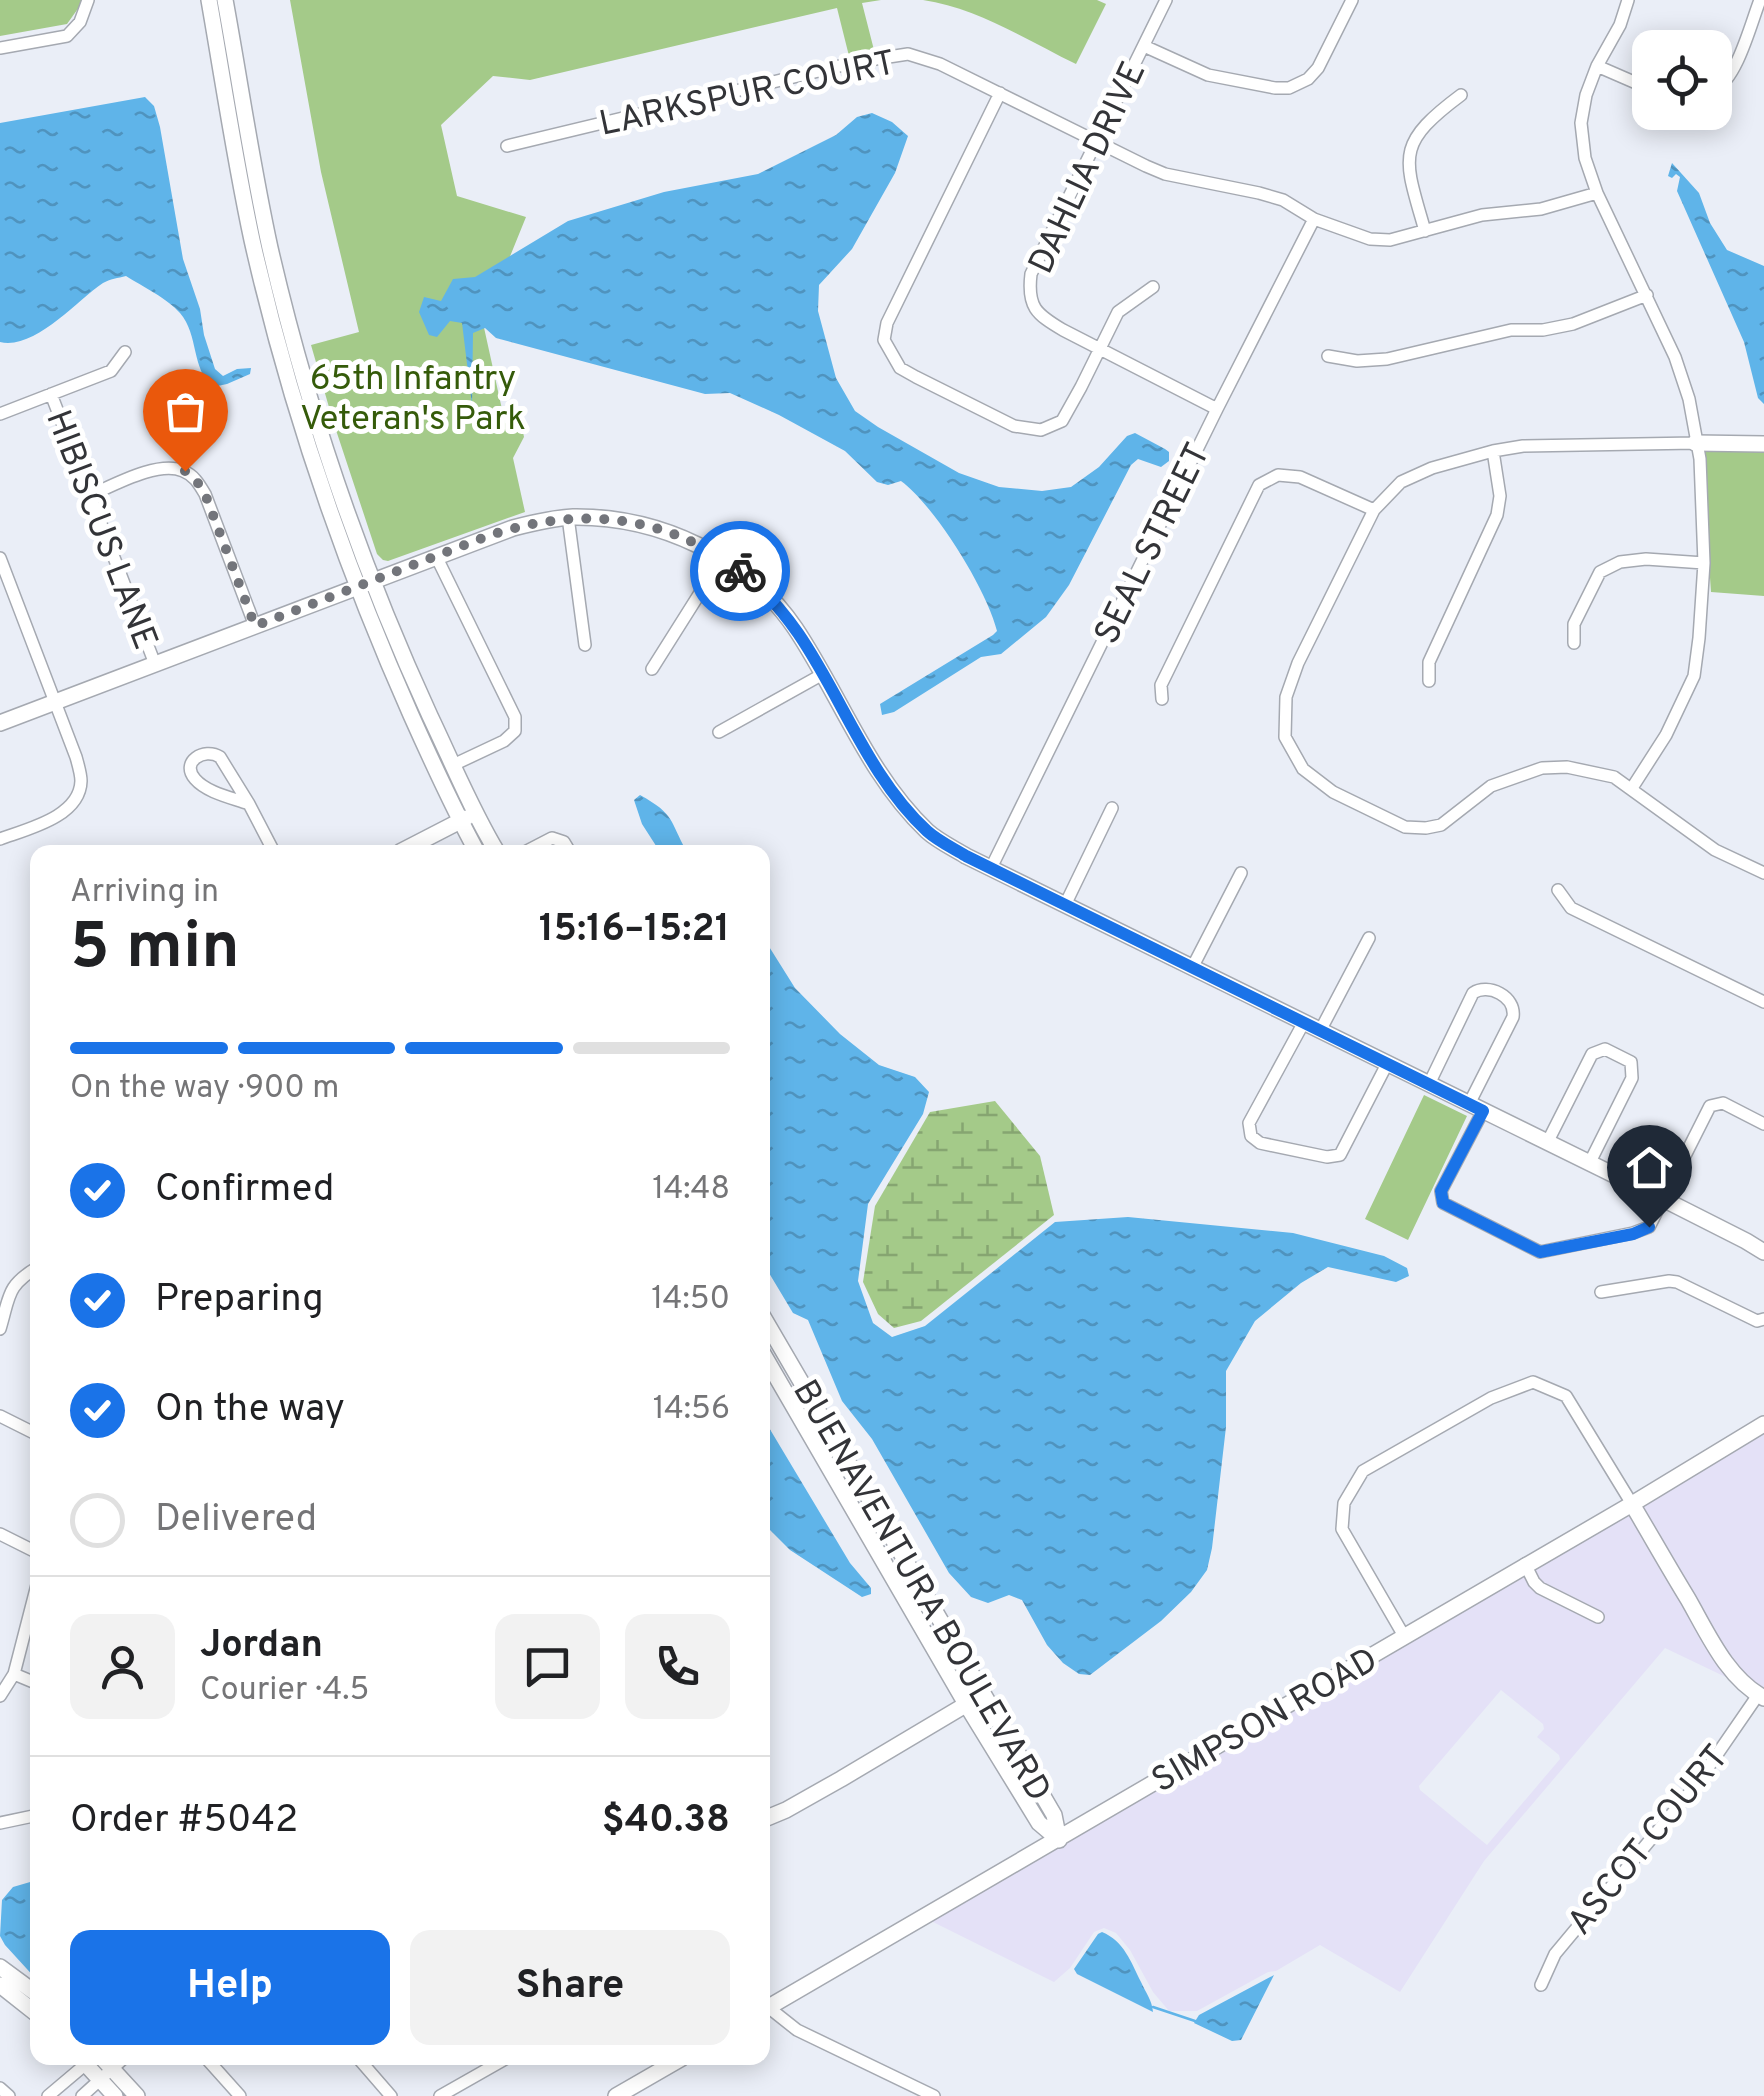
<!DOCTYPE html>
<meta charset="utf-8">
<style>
body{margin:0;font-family:Overpass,sans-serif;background:#f2f2f2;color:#202124;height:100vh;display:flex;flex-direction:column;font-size:38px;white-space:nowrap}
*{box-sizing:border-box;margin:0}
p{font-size:32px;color:#757577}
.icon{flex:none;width:55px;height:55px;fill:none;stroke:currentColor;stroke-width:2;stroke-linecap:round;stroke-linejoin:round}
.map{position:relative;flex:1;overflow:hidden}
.side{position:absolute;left:30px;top:845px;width:740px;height:1220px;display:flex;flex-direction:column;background:#fff;border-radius:20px;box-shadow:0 5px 25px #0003}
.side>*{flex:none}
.buttons{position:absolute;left:1632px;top:30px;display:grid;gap:20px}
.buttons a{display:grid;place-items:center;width:100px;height:100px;border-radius:20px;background:#fff;box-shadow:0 5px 25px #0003;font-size:50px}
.pin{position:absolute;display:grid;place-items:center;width:85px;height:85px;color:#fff;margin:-102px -42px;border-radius:50% 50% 50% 0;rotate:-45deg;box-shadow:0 0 10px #0007}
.pin .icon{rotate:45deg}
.courier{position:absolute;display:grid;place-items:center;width:100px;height:100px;margin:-50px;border:8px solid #1a73e8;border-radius:50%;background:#fff;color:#222;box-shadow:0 2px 12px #0007}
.head em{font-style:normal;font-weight:700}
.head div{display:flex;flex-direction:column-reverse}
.head{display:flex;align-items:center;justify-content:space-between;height:170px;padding:0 40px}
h1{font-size:65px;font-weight:700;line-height:75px}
.bar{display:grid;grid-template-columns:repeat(4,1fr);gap:15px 10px;align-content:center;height:120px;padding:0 40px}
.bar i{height:12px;border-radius:8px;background:#e0e0e0}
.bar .on{background:#1a73e8}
.bar p{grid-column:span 4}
.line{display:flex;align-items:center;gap:25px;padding:0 40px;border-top:2px solid #e0e0e0}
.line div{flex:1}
.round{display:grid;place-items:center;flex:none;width:105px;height:105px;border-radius:20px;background:#f2f2f2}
ol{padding:0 40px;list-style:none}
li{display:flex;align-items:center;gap:30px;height:110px}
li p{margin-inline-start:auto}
li .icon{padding:10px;border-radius:50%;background:#1a73e8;color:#fff;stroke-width:4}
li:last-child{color:#757577}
li i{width:55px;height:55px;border:5px solid #e0e0e0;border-radius:50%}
.primary-button{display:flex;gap:20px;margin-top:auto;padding:20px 40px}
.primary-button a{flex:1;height:115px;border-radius:20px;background:#1a73e8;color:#fff;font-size:40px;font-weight:700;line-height:115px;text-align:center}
.primary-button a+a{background:#f2f2f2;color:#202124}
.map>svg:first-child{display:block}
</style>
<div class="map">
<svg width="1764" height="2096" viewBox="0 0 1764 2096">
<defs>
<pattern id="wetland-marsh" width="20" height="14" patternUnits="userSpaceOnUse" patternTransform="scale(2.5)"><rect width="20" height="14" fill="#a4ca89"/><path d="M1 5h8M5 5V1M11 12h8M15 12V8" fill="none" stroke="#86a571"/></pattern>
<pattern id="water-ripples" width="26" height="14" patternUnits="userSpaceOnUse" patternTransform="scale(2.5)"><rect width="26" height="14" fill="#5fb4e9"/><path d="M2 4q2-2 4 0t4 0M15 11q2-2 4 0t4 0" fill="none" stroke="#4f93be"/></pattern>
</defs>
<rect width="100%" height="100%" fill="#eaeef7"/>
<path fill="#e4e1f7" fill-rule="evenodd" d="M1764,1434V1692L1749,1682L1720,1644L1639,1506Z
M1630,1511L1734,1681L1665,1648L1484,1861L1400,1992L1320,1945L1276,1971L1268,1972L1197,2011H1169L1153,1992L1130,1950L1116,1933L1104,1928L1094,1932L1070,1968L1054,1982L929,1920L1524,1573L1537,1592L1545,1598L1600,1624L1604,1614L1551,1589L1538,1578L1533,1567ZM1501,1690L1543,1724L1544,1729L1537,1737L1559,1755L1560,1759L1487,1845L1420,1790L1419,1786Z"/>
<path fill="url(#wetland-marsh)" d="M995,1101L1040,1156L1054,1215L921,1321L894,1328L878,1314L863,1282L875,1206L930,1112Z"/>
<path fill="#a4ca89" d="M0,0H81L82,3L67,24L0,36Z
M290,0H881L862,3L874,50L849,56L837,8L530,80L493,76L441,125L457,196L526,217L483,323L505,423L523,432L524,437L513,458L525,512L388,561L383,560L377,554L333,421L311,345L359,332L321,172Z
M923,0H1097L1106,4L1076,64C1027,40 977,8 923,0Z
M1701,447L1764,451V596L1711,592Z
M1424,1095L1467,1116L1408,1240L1365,1219Z"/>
<path fill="url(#water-ripples)" d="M145,97L154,106L160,127L183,259L200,309L204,335L215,369L223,376L237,369L251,368L250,374L227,384L213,387C191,369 199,335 180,313C168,299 142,286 126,276C118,278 110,279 103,283C75,302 35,350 0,342V123Z
M872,113L892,122L908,136L895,173L852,249L819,285L818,311L836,378L855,411L878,427L959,473L999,487L1042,491L1071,487L1099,467L1127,436L1135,433L1165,449L1169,452V461L1161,467L1138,459L1131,465L1069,585L1046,617L1001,654L981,657L894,712L882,715L880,704L993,635L997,631C987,590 935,506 901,481L888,485L877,482L845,451L779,415L730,393L705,394L496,338L485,328L473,333L472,405L462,323L450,321L437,337L429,335L419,312L424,297L441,301L453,279L475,277L568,221L664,192L758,174L836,135L857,117Z
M1672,163L1699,193L1710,223L1727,250L1764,266V404L1758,398L1744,342L1677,191L1680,177L1676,174L1672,178L1668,176Z
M640,795C676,815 669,820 687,852H660L642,824L634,800Z
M763,937L795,988L840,1034L879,1065L915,1077L929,1092L923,1114L868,1204L858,1281L873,1323L892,1337L925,1326L1055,1222L1128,1217L1293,1233L1384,1256L1407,1268L1409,1276L1396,1282L1328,1267L1301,1283L1255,1321L1226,1371V1427L1212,1548L1207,1570L1191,1592L1161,1621L1090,1675L1079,1674L1063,1663L1047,1645L1022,1600L1009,1595L988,1603L971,1597L949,1573L872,1439L842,1401L808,1320L793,1313L763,1263Z
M762,1416L850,1563L871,1588V1594L862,1597L790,1550L763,1523Z
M37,1880H38L37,1980L5,1945L0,1936L2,1900L13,1887Z
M1102,1932C1124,1941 1131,1962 1141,1982C1146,1993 1152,2000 1153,2012L1077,1974L1074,1969L1098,1934Z
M1274,1975L1241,2040L1232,2041L1194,2023L1199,2015Z"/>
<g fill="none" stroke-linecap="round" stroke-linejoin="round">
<path stroke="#5fb4e9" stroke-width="2.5" d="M1153,2007L1195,2021"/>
<g stroke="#a5a9b1" stroke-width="14">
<path id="street" d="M1166,0L1031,274C1027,307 1036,314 1063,330L1217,409
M1628,0L1620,25L1597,66L1586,95L1581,123L1585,158L1597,193L1675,357L1689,399L1700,459L1704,563L1699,638L1694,676L1666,735L1632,788
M1144,46L1208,75L1275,88H1289L1308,79L1318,68L1352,0
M0,48L67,36L80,22L88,0
M1597,66L1650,89
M1715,89C1737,79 1751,23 1760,0
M1000,93L887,323L884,340L900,368L916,377L1014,426L1041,430L1062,421L1081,387L1118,312L1153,287
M507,146L856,62L908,54L940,64L1146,166L1165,174L1259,193L1283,200L1314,219L1370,239L1390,240L1482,215L1541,209L1597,193
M1425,231C1404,157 1394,145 1461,95
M1328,356L1357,361L1387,359L1511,330H1543L1573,324L1647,295
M51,394L155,664
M0,414L111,371L125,352
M1695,443L1523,446L1493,451L1432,468L1401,482L1374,510L1298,663L1286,697L1285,737L1303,769L1333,792L1405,827L1426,828L1441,825L1491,786L1542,768L1567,767L1614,777L1715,850L1764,873
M91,495C114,485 159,460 183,471C194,475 199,484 205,494L255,626
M568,517L585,645
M436,556L515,717V731L504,741L453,765
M0,558L76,757C78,764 81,774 81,781C80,817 27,829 0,839
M1574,643V624L1600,572L1620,562L1646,559L1704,563
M652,669L722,558
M1429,681V662L1497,515L1500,496L1493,451
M1162,699L1161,685L1259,485L1278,475L1300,477L1374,510
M719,732L823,674
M249,804C233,798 207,793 195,779C180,762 204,747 220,757L249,804L274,852
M525,852L552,838L564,842L570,852
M991,868L1217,409L1314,219
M1558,890L1571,908L1764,1002
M1065,905L1112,808
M1192,968L1241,873
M1304,1022L1249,1123L1251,1136L1260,1143L1327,1157L1340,1155L1387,1064
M1320,1031L1369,938
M1429,1084L1473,993C1488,983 1516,996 1513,1017L1469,1104
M1483,1111L1441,1191L1443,1203L1540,1252L1633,1233L1649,1227L1710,1106L1723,1103L1764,1124
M1547,1143L1592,1054L1605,1049L1631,1062L1632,1078L1589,1164
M1601,1292L1669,1281L1677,1282L1757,1321L1764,1319
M0,1329C10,1296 6,1286 38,1267
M0,1416L38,1435
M0,1534L38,1553
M1525,1564L1534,1582L1540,1588L1598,1617
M1404,1636L1342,1529L1344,1503L1363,1471L1491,1398L1533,1382L1566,1396L1632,1504
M14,1674L38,1684
M0,1696L14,1674L38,1581
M0,1823L38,1815
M1541,1985L1555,1954L1696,1785L1758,1695
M768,2007L797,2030L934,2096
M206,2058L240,2096
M358,2058L391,2096
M0,2088L9,2096
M48,2096L93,2058
M82,2096L124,2058
M440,2096L507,2058"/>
</g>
<g stroke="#a5a9b1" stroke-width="18">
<path id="secondary" d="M209,0C223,80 235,161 252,240C289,404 343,562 411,715C432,762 453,808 477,852
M225,0C240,82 252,166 270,248C307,409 361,566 430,716C452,762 471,809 497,852
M1695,443L1764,444
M0,723L513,528C532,523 553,518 573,517C659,516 746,556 795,628C840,695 868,775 927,831C938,841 953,848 966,856L1663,1199L1746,1241L1764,1252
M400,852L466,818
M762,1315L1054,1815L1059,1840
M762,1352L966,1704L1039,1823L1059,1840
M1632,1504C1651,1536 1669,1568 1688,1599C1708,1634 1727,1678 1764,1698
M762,1820L786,1810L841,1779L972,1701
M0,1967L38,1995
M0,1985L38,2015
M762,2011L1632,1504L1764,1424
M80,2058L115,2096
M102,2058L137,2096
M616,2096L682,2058"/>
</g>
<use href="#street" stroke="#fff" stroke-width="11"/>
<use href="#secondary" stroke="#fff" stroke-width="15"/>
</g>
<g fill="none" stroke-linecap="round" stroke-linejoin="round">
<path stroke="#73757b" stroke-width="10" stroke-dasharray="0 18" d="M185,471L196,480L205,494L255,626L488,536C577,506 663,513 740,571"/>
<path stroke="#1a73e8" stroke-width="12" d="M740,571C828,637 847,757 927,831C938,841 953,848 966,856L1483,1111L1441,1191L1443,1203L1540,1252L1633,1234L1649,1227"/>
</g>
<g text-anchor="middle" stroke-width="10" stroke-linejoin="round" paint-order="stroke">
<g font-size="35" fill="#333438" stroke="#fff">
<text transform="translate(747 92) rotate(-12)" y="12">LARKSPUR COURT</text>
<text transform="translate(1086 167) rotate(-65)" y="12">DAHLIA DRIVE</text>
<text transform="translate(103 529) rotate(69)" y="12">HIBISCUS LANE</text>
<text transform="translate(1151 543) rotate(-64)" y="12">SEAL STREET</text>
<text transform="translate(923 1590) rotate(60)" y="12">BUENAVENTURA BOULEVARD</text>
<text transform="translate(1264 1719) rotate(-30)" y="12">SIMPSON ROAD</text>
<text transform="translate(1647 1839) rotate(-51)" y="12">ASCOT COURT</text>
</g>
<g font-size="35" fill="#355b0a" stroke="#fff">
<text x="413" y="389">65th Infantry<tspan x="413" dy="40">Veteran's Park</tspan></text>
</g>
</g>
</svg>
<div class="buttons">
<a><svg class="icon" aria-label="locate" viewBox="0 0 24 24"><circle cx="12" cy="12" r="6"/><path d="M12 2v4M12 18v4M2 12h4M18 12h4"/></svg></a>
</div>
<div class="pin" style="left:185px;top:471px;background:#ea580c"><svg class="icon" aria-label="bag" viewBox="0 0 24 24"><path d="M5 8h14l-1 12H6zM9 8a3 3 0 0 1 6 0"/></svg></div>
<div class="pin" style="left:1649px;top:1227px;background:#1f2937"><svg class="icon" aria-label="home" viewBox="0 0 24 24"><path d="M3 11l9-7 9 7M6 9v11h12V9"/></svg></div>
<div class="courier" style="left:740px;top:571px"><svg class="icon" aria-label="bike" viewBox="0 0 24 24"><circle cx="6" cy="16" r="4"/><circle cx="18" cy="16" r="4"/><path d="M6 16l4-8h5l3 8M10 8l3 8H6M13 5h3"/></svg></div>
<section class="side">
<div class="head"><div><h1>5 min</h1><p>Arriving in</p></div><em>15:16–15:21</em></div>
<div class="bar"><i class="on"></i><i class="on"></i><i class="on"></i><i></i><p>On the way · 900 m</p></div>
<ol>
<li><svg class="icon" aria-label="check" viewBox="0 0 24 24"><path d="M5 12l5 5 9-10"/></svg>Confirmed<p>14:48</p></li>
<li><svg class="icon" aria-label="check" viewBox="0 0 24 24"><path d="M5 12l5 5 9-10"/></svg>Preparing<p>14:50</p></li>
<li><svg class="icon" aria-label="check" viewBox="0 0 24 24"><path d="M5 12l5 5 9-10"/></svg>On the way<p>14:56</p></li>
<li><i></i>Delivered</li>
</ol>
<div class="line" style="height:180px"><a class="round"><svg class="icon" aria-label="person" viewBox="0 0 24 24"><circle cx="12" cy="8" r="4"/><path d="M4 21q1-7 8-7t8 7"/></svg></a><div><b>Jordan</b><p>Courier · 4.5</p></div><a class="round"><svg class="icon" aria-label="chat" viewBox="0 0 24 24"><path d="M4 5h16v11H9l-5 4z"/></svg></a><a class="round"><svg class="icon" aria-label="phone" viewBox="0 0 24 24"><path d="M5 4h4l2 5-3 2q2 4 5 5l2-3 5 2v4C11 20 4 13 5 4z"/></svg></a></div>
<div class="line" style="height:130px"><div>Order #5042</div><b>$40.38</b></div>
<div class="primary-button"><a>Help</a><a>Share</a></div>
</section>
</div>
